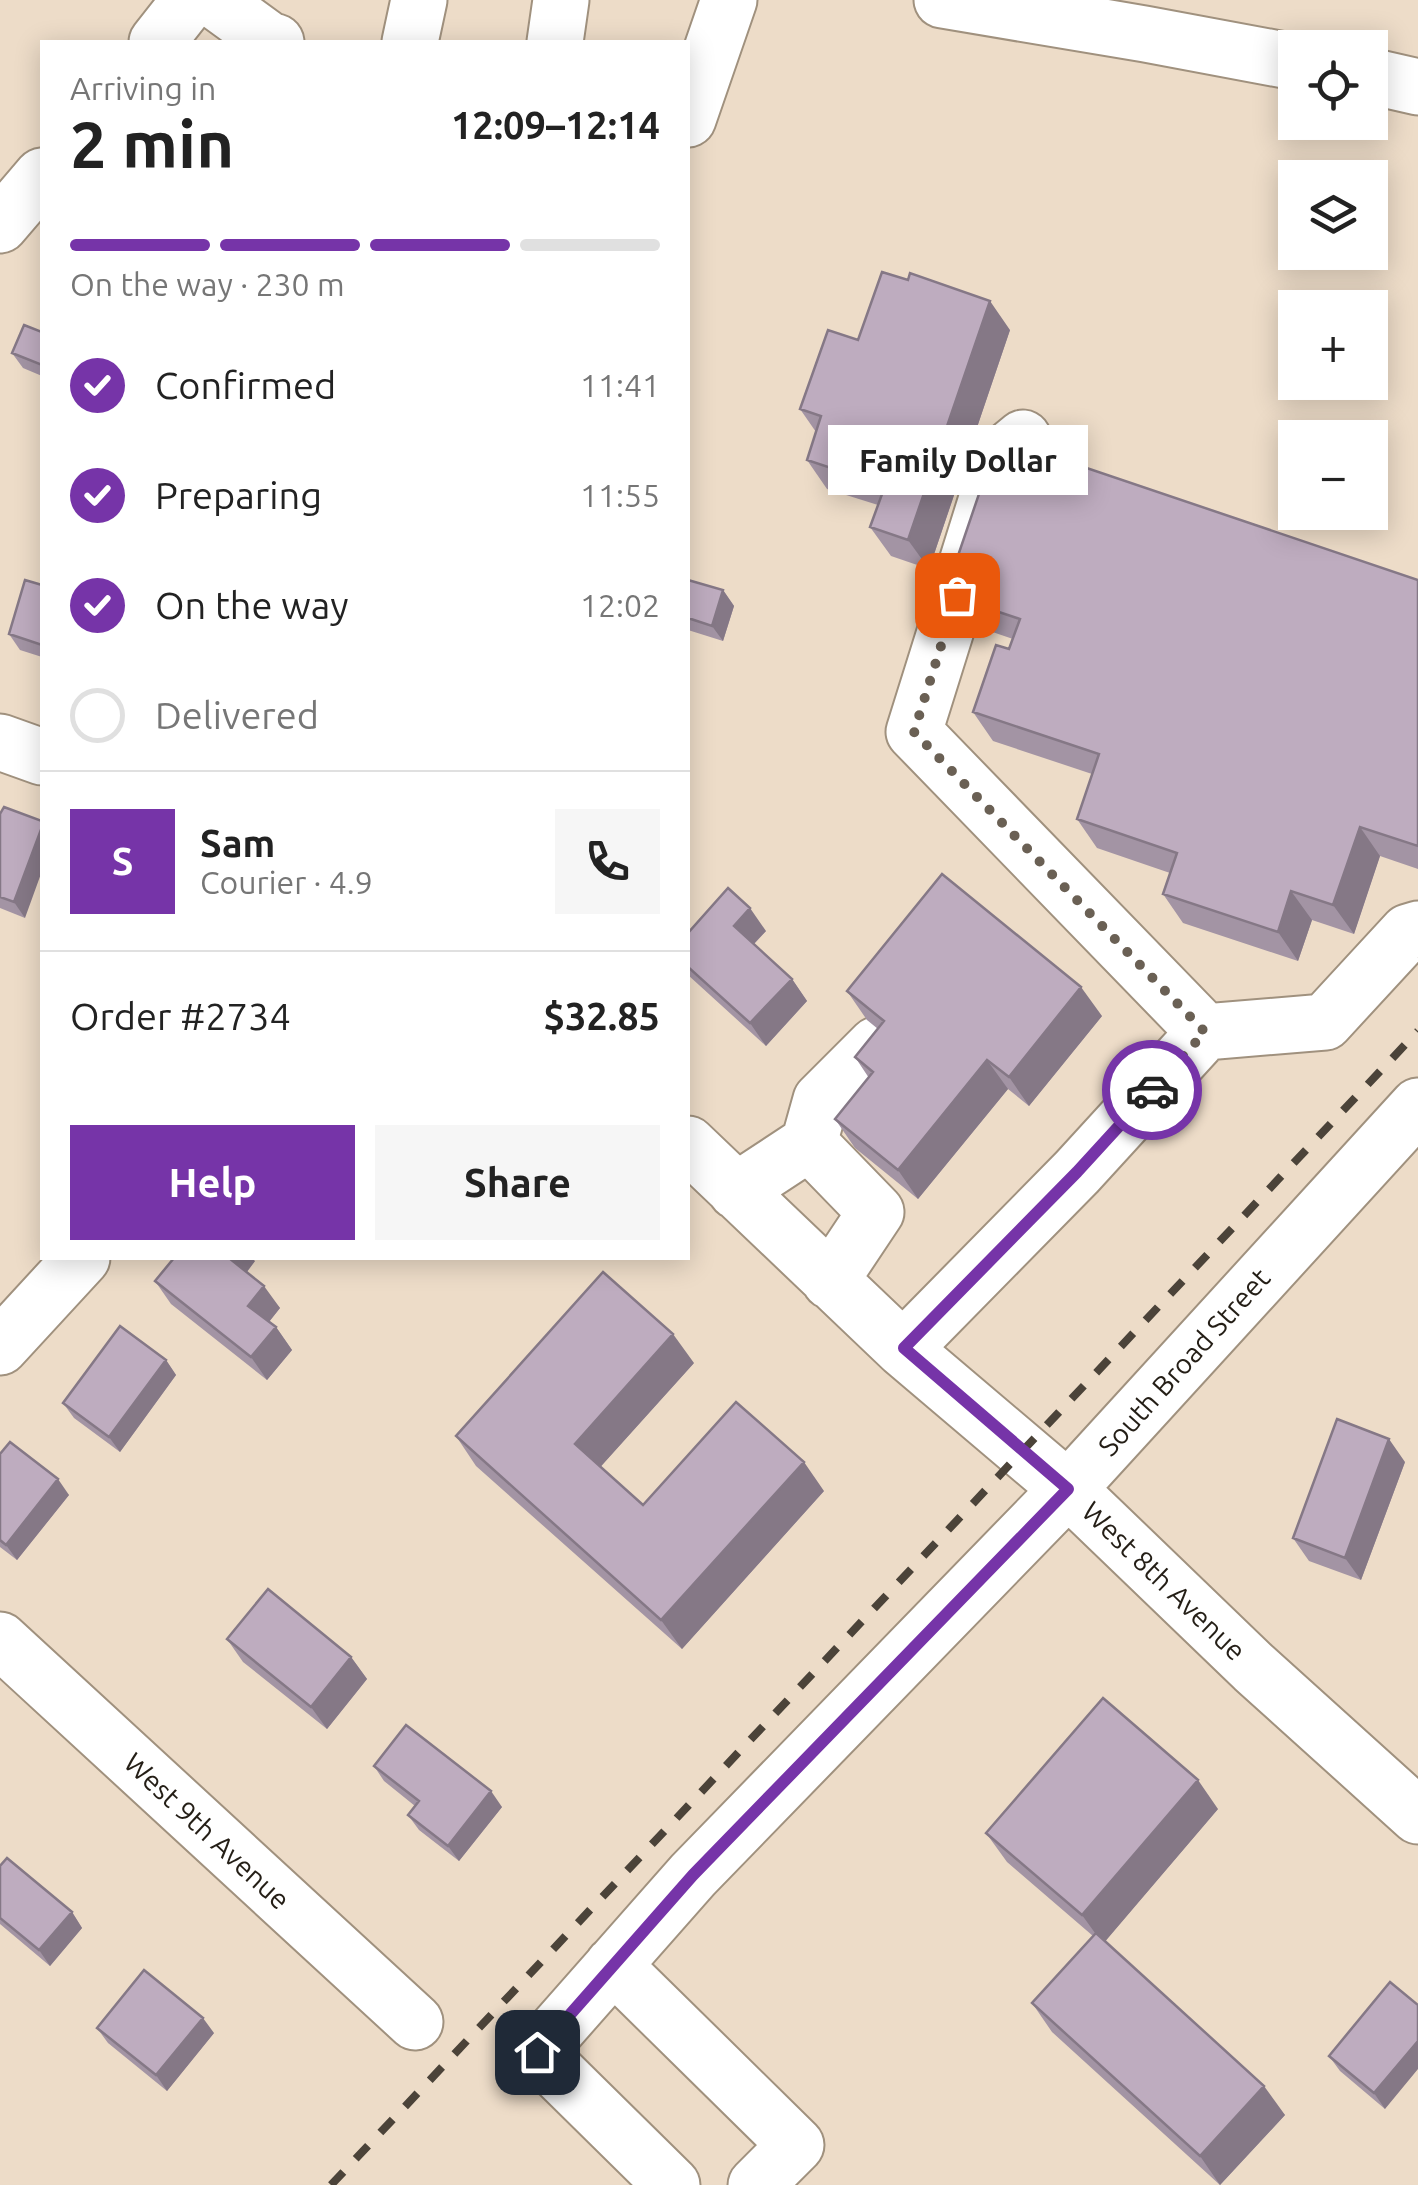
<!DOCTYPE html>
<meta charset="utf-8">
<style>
body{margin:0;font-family:Ubuntu,sans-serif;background:#f6f6f6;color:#222;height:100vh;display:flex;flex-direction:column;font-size:38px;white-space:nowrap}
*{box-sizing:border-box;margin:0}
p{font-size:32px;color:#767676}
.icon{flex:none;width:55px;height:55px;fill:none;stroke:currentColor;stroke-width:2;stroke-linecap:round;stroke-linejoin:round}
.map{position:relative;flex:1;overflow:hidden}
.drawer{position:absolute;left:40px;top:40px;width:650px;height:1220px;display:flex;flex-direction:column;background:#fff;border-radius:0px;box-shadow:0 5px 25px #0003}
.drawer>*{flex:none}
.tools{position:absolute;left:1278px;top:30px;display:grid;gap:20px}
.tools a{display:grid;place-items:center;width:110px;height:110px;border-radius:0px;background:#fff;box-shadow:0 5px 25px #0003;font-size:50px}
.pin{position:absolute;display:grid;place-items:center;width:85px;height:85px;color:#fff;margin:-42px;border-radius:20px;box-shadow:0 5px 15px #0006}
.courier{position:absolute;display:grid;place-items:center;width:100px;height:100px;margin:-50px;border:8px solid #7634a8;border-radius:50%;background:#fff;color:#222;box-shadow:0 2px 12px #0007}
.bubble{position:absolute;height:70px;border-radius:0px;background:#fff;box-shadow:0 5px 25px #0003;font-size:32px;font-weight:700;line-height:70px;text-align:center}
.headline em{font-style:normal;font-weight:700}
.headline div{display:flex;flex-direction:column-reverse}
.headline{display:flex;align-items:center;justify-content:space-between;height:170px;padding:0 30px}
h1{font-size:65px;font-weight:700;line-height:75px}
.bar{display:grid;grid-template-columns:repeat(4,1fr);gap:15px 10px;align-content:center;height:120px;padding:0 30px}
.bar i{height:12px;border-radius:8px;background:#e0e0e0}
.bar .on{background:#7634a8}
.bar p{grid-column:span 4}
.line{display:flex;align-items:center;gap:25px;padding:0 30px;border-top:2px solid #e0e0e0}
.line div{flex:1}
.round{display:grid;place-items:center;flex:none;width:105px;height:105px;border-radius:0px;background:#f6f6f6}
ol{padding:0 30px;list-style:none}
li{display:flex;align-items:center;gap:30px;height:110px}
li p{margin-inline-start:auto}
li .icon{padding:10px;border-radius:50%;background:#7634a8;color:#fff;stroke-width:4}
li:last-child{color:#767676}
li i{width:55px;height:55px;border:5px solid #e0e0e0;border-radius:50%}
.primary-button{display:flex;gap:20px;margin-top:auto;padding:20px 30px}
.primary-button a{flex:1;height:115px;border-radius:0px;background:#7634a8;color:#fff;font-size:40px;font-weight:700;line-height:115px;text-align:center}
.primary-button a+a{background:#f6f6f6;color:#222}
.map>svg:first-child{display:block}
</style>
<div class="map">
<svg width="1418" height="2185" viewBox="0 0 1418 2185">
<rect width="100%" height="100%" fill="#eddcc8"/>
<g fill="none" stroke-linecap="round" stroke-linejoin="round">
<g stroke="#a0917e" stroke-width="59">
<path id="minor" d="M214,0L269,40L276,42
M157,42L190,0
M410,42L419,0
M555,42L561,0
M688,119L729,0
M0,225L42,176
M1023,438L1000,457L914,732L1205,1032L1325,1022L1408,932L1418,929
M0,742L42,757
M809,1143L821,1100L876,1045
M688,1144L903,1349L1068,1489L1254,1668L1418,1816
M736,1191L809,1143L876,1212L830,1281
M0,1347L82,1258
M903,1349L1077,1172L1205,1032
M0,1640L415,2022
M613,1965L796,2145L756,2185
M672,2185L537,2052L693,1875L1068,1489L1418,1106"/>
</g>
<g stroke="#a0917e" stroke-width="59">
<path id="major" d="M942,0L1145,34L1295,62
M1370,76L1418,87"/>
</g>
<use href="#minor" stroke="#fff" stroke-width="55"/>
<use href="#major" stroke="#fff" stroke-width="55"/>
<path stroke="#4b4339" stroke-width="8" stroke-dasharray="18 18" stroke-linecap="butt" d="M331,2185L1418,1031"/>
</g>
<path fill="#a394a4" d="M1010,330L929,569L891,556L870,527L878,505L827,489L807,460L816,432L800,409L858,340Z
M42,332V376L23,368L12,353Z
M688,580L723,590L734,606L723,641L688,630Z
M1418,580V869L1380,856L1354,934L1312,920L1298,961L1183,923L1163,894L1170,873L1097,848L1077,819L1092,774L993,741L973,712L1009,649L1013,639L966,623L945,594Z
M42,585V657L20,650L9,634Z
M0,814L25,918L0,908Z
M766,931L754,944L792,979L807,1001L766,1046L688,975V933Z
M847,991L1102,1016L1029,1106L1008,1089L918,1199L855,1148L835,1119L869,1078L855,1057L878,1029L867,1020Z
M255,1261L247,1272L280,1308L269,1322L276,1327L292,1350L267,1380L171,1304L155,1281Z
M166,1360L176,1375L120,1452L74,1418L63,1403Z
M694,1363L600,1467L643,1505L824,1491L682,1649L476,1466L456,1436Z
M0,1454L69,1495L17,1560L0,1547Z
M1405,1462L1361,1580L1309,1561L1293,1538Z
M227,1639L351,1657L367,1679L327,1729L243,1662Z
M374,1766L502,1807L459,1861L419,1830L408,1815L415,1806L384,1781Z
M1218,1809L1105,1941L1285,2115L1220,2185L1052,2032L1032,2003L1093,1936L1007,1862L986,1833Z
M0,1866L72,1912L82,1928L50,1966L0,1924Z
M1390,1982L1385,2109L1340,2071L1329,2056Z
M97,2028L214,2033L167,2091L108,2043Z"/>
<path fill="#857886" d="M990,301L1010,330L929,569L908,540Z
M723,590L734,606L723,641L712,626Z
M42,827V871L25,918L14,902Z
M1360,827L1380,856L1354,934L1333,905Z
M1291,891L1312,920L1298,961L1278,932Z
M750,908L766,931L749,949L734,926Z
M792,979L807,1001L766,1046L750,1023Z
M1081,987L1102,1016L1029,1106L1009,1077Z
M987,1060L1008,1089L918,1199L898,1170Z
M227,1258H252L255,1261L242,1278Z
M264,1286L280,1308L264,1328L248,1306Z
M276,1327L292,1350L267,1380L251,1357Z
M673,1334L694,1363L595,1473L575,1444Z
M166,1360L176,1375L120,1452L109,1437Z
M1389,1439L1405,1462L1361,1580L1345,1558Z
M804,1462L824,1491L682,1649L661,1620Z
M58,1479L69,1495L17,1560L6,1545Z
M351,1657L367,1679L327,1729L311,1707Z
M1198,1780L1218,1809L1103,1944L1082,1915Z
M491,1791L502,1807L459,1861L448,1846Z
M72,1912L82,1928L50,1966L39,1950Z
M203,2018L214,2033L167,2091L156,2075Z
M1418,2041V2069L1385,2109L1374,2093Z
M1264,2086L1285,2115L1220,2185L1200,2156Z"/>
<path fill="#beacbf" stroke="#857886" stroke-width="2.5" d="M882,272L908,280L910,273L990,301L908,540L870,527L885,486L807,460L821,416L800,409L828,330L858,340Z
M24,325L42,332V365L12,353Z
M998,438L1418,580V846L1360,827L1333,905L1291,891L1278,932L1163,894L1177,853L1077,819L1099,754L973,712L996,645L1009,649L1020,619L945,594Z
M25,580L42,585V645L9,634Z
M688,580L723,590L712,626L688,618Z
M4,807L42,821V827L14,902L0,897V814Z
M942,874L1081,987L1009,1077L987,1060L898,1170L835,1119L873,1072L855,1057L884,1021L847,991Z
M728,888L750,908L734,926L792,979L750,1023L688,967V933Z
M174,1258H229L264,1286L248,1306L276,1327L251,1357L155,1281Z
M603,1272L673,1334L575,1444L643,1505L736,1402L804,1462L661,1620L456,1436Z
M120,1326L166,1360L109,1437L63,1403Z
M1337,1419L1389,1439L1345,1558L1293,1538Z
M10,1442L58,1479L6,1545L0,1540V1454Z
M268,1589L351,1657L311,1707L227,1639Z
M1103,1698L1198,1780L1082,1915L986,1833Z
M406,1725L491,1791L448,1846L408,1815L419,1801L374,1766Z
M7,1858L72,1912L39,1950L0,1918V1866Z
M1096,1933L1264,2086L1200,2156L1032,2003Z
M144,1970L203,2018L156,2075L97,2028Z
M1390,1982L1418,2005V2041L1374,2093L1329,2056Z"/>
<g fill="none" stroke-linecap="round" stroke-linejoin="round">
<path stroke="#6a6054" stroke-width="10" stroke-dasharray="0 18" d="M957,595L914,732L1205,1032L1152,1090"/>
<path stroke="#7634a8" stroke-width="12" d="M537,2052L693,1875L1068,1489L904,1348L1077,1172L1152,1090"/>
</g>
<g text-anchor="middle" stroke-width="8" stroke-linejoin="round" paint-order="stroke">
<g font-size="28" fill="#241e16" stroke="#fff">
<text transform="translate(1184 1362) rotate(-48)" y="10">South Broad Street</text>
<text transform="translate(1164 1581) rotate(44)" y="10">West 8th Avenue</text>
<text transform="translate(207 1831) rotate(43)" y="10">West 9th Avenue</text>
</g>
</g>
</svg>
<div class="tools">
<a><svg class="icon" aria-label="locate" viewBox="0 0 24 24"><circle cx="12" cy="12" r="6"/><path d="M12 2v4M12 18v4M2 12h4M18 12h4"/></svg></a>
<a><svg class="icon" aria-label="layers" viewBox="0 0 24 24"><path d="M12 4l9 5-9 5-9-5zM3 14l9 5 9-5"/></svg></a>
<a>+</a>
<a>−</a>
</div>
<div class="pin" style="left:957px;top:595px;background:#ea580c"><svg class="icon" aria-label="bag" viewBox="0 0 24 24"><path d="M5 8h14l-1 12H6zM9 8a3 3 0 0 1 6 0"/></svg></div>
<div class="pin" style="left:537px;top:2052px;background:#1f2937"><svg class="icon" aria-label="home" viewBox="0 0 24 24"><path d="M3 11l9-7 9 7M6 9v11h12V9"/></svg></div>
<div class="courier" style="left:1152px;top:1090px"><svg class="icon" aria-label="car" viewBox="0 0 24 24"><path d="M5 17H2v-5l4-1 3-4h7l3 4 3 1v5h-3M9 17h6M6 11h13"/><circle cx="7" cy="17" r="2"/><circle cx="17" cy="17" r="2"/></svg></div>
<div class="bubble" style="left:828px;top:425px;width:260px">Family Dollar</div>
<section class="drawer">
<div class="headline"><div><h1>2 min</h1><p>Arriving in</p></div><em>12:09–12:14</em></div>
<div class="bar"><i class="on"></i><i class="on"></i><i class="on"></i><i></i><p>On the way · 230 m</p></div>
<ol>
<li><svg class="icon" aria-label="check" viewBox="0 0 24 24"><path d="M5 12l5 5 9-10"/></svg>Confirmed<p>11:41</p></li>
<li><svg class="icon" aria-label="check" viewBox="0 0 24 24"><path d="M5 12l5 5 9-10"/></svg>Preparing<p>11:55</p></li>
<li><svg class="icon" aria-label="check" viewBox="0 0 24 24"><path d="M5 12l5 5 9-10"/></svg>On the way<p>12:02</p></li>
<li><i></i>Delivered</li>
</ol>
<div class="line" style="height:180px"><b class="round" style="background:#7634a8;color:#fff">S</b><div><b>Sam</b><p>Courier · 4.9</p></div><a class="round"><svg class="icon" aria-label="phone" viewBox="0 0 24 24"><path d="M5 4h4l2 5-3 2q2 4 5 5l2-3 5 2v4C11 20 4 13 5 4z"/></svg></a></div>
<div class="line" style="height:130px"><div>Order #2734</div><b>$32.85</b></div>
<div class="primary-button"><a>Help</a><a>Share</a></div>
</section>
</div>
